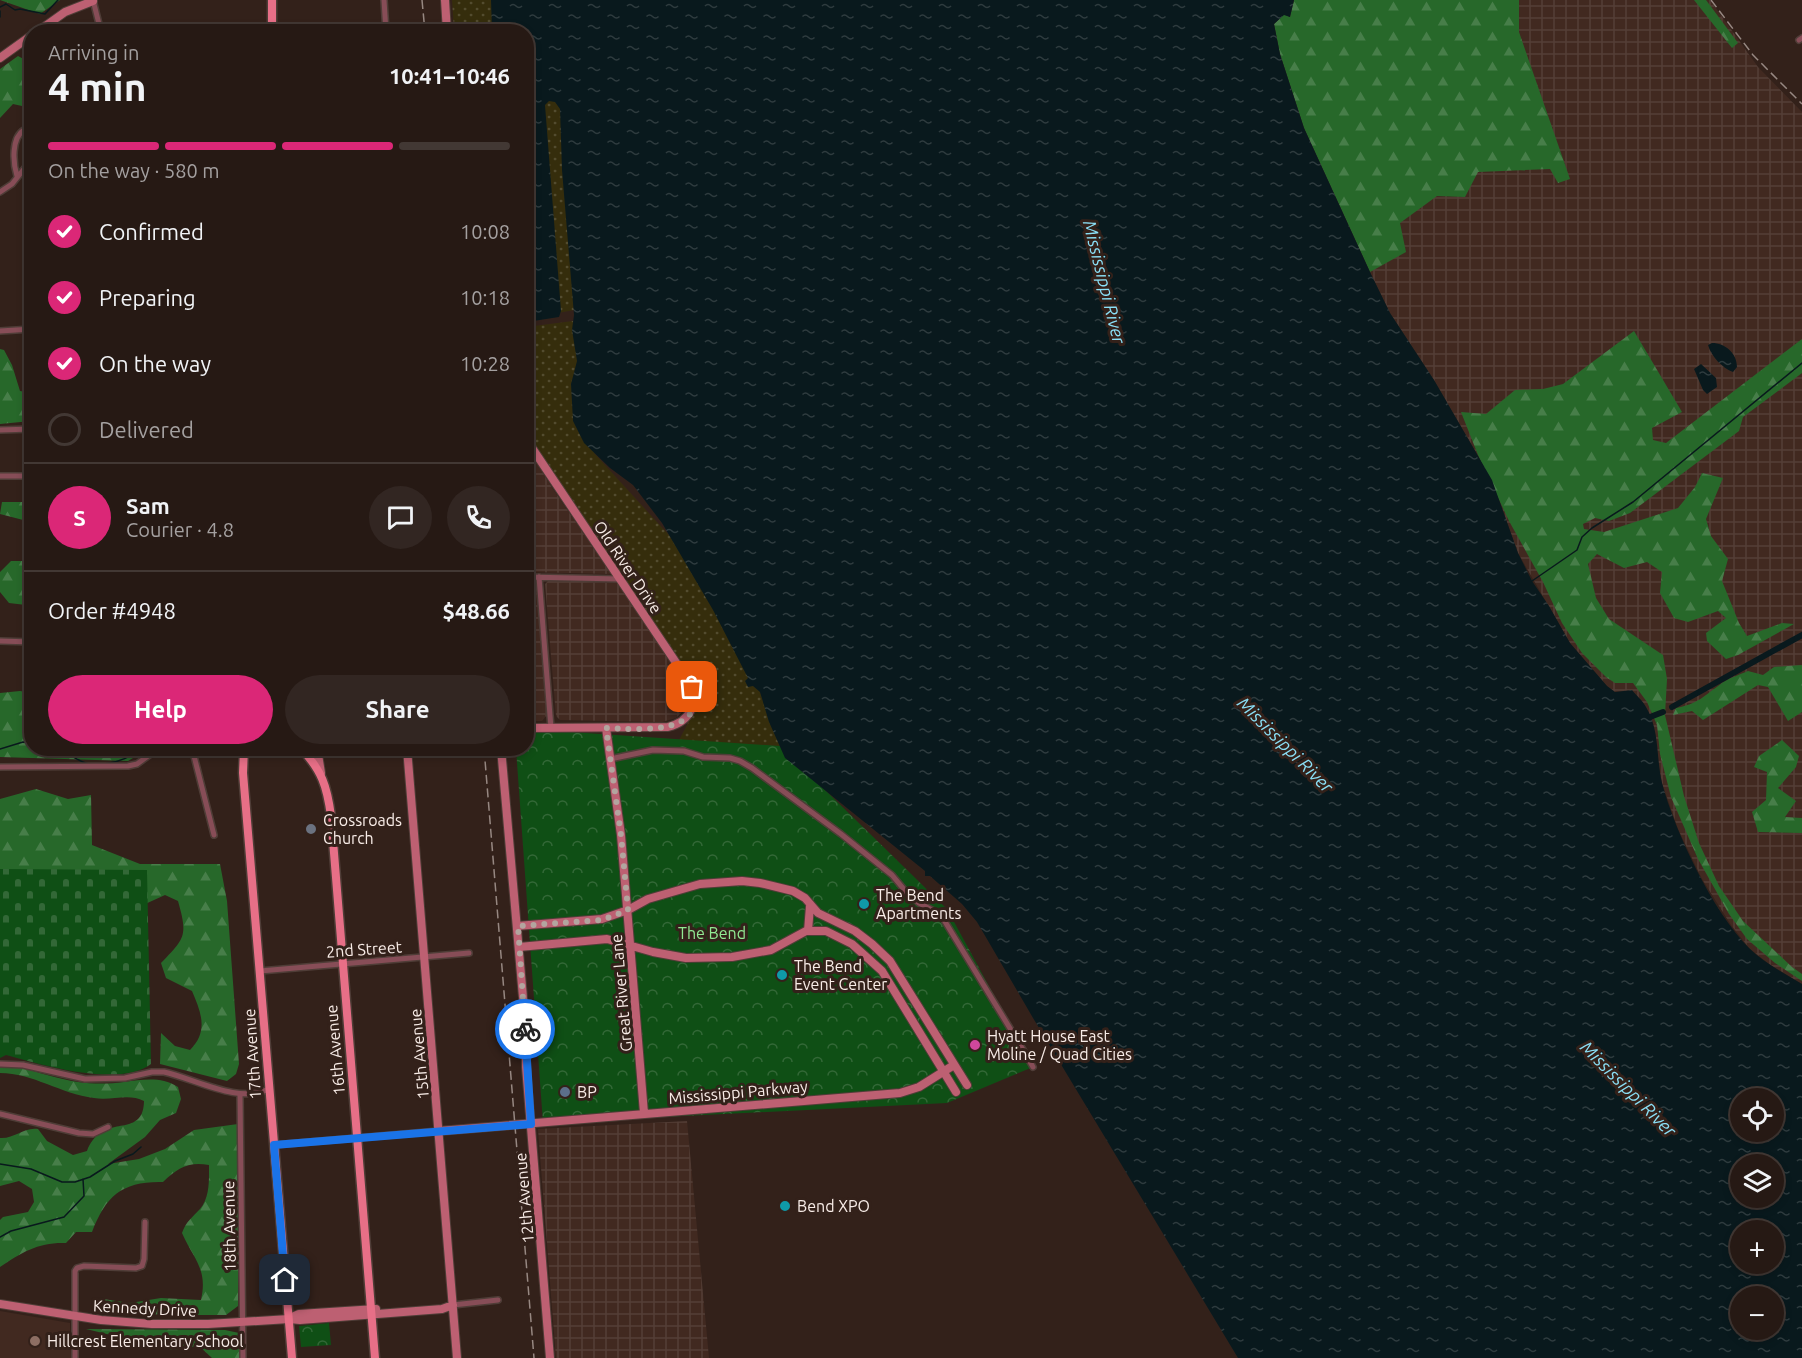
<!DOCTYPE html>
<meta charset="utf-8">
<style>
body{margin:0;font-family:Ubuntu,sans-serif;background:#322622;color:#f1f3f6;height:100vh;display:flex;flex-direction:column;font-size:22px;white-space:nowrap}
*{box-sizing:border-box;margin:0}
p{font-size:20px;color:#a4a0a0}
.icon{flex:none;width:33px;height:33px;fill:none;stroke:currentColor;stroke-width:2;stroke-linecap:round;stroke-linejoin:round}
.map{position:relative;flex:1;overflow:hidden}
.details{position:absolute;left:24px;top:24px;width:510px;height:732px;display:flex;flex-direction:column;background:#261914;border-radius:24px;box-shadow:0 3px 9px #0003,0 0 0 2px #423834}
.details>*{flex:none}
.fabs{position:absolute;left:1730px;top:1088px;display:grid;gap:12px}
.fabs a{display:grid;place-items:center;width:54px;height:54px;border-radius:50%;background:#261914;box-shadow:0 3px 9px #0003,0 0 0 2px #423834;font-size:30px}
.pin{position:absolute;display:grid;place-items:center;width:51px;height:51px;color:#fff;margin:-26px;border-radius:12px;box-shadow:0 3px 9px #0006}
.courier{position:absolute;display:grid;place-items:center;width:60px;height:60px;margin:-30px;border:4px solid #1a73e8;border-radius:50%;background:#fff;color:#222;box-shadow:0 2px 8px #0007}
.headline em{font-style:normal;font-weight:700}
.headline div{display:flex;flex-direction:column-reverse}
.headline{display:flex;align-items:center;justify-content:space-between;height:102px;padding:0 24px}
h1{font-size:39px;font-weight:700;line-height:45px}
.bar{display:grid;grid-template-columns:repeat(4,1fr);gap:9px 6px;align-content:center;height:72px;padding:0 24px}
.bar i{height:8px;border-radius:4px;background:#423834}
.bar .active{background:#db2777}
.bar p{grid-column:span 4}
.line{display:flex;align-items:center;gap:15px;padding:0 24px;border-top:2px solid #423834}
.line div{flex:1}
.round{display:grid;place-items:center;flex:none;width:63px;height:63px;border-radius:32px;background:#322622}
ol{padding:0 24px;list-style:none}
li{display:flex;align-items:center;gap:18px;height:66px}
li p{margin-inline-start:auto}
li .icon{padding:6px;border-radius:50%;background:#db2777;color:#fff;stroke-width:4}
li:last-child{color:#a4a0a0}
li i{width:33px;height:33px;border:3px solid #423834;border-radius:50%}
.button{display:flex;gap:12px;margin-top:auto;padding:12px 24px}
.button a{flex:1;height:69px;border-radius:36px;background:#db2777;color:#fff;font-size:24px;font-weight:700;line-height:69px;text-align:center}
.button a+a{background:#322622;color:#f1f3f6}
.map>svg:first-child{display:block}
</style>
<div class="map">
<svg width="1802" height="1358" viewBox="0 0 1802 1358">
<defs>
<pattern id="industrial-grid" width="8" height="8" patternUnits="userSpaceOnUse" patternTransform="scale(1.5)"><rect width="8" height="8" fill="#412920"/><path d="M0 4h8M4 0v8" fill="none" stroke="#543e36"/></pattern>
<pattern id="forest-firs" width="22" height="20" patternUnits="userSpaceOnUse" patternTransform="scale(1.5)"><rect width="22" height="20" fill="#27682a"/><path d="M5 1l3.5 6h-7zM16 11l3.5 6h-7z" fill="#477e49"/></pattern>
<pattern id="sand-dots" width="8" height="8" patternUnits="userSpaceOnUse" patternTransform="scale(1.5)"><rect width="8" height="8" fill="#352d0c"/><path d="M2 2h.1M6 6h.1" fill="none" stroke="#534c2f" stroke-width="1.8" stroke-linecap="round"/></pattern>
<pattern id="cemetery-stones" width="16" height="16" patternUnits="userSpaceOnUse" patternTransform="scale(1.5)"><rect width="16" height="16" fill="#0f4f15"/><path d="M2 7V4a2 2 0 0 1 4 0v3zM10 15v-3a2 2 0 0 1 4 0v3z" fill="#336837"/></pattern>
<pattern id="park-crowns" width="20" height="18" patternUnits="userSpaceOnUse" patternTransform="scale(1.5)"><rect width="20" height="18" fill="#0f4f15"/><path d="M2 6a3 3 0 1 1 6 0M12 15a3 3 0 1 1 6 0" fill="none" stroke="#336837"/></pattern>
<pattern id="water-ripples" width="26" height="14" patternUnits="userSpaceOnUse" patternTransform="scale(1.5)"><rect width="26" height="14" fill="#09191d"/><path d="M2 4q2-2 4 0t4 0M15 11q2-2 4 0t4 0" fill="none" stroke="#2e3b3e"/></pattern>
</defs>
<rect width="100%" height="100%" fill="#33211a"/>
<path fill="url(#industrial-grid)" d="M1294,0H1710L1758,67L1802,112V984L1769,964L1749,948L1731,925L1702,879L1678,829L1662,783L1657,756L1655,731L1615,692L1607,686L1570,643L1518,553L1492,480L1434,380L1390,313L1370,272L1290,17Z
M527,447L551,486L611,574L527,572Z
M526,581H533L536,584L546,716L542,721H527Z
M548,581L619,583L688,690L686,708L676,718L662,722L560,720L556,716L545,584Z
M687,1121L709,1358H556L538,1129Z"/>
<path fill="#412920" d="M0,1311L70,1323L71,1358H0Z"/>
<path fill="url(#forest-firs)" d="M0,0H60L40,14Z
M1294,0H1519V32L1570,179L1558,183L1550,169L1478,172L1465,197L1437,196L1400,223L1406,252L1370,272L1304,128L1280,54L1274,24L1284,14L1290,17Z
M1694,0H1706L1738,43L1732,48Z
M18,56L31,63V82L25,85L31,91V108L13,104L0,118V69Z
M1634,331L1682,412L1652,428L1653,440L1666,443L1802,339V373L1743,417L1739,431L1630,513L1609,521L1595,518L1583,524L1584,529L1604,532L1678,508L1695,487L1702,473L1723,478L1706,519L1711,536L1728,559L1722,581L1739,623L1747,636L1782,623L1794,624L1738,655L1726,659L1707,641L1706,633L1726,618L1718,611L1688,622L1674,618L1660,593L1662,572L1647,562L1624,568L1597,554L1588,564L1596,598L1609,619L1663,655L1667,679L1665,715L1684,796L1699,843L1719,886L1743,921L1792,967L1802,974V981L1775,963L1747,939L1729,914L1698,859L1671,797L1660,754L1657,725L1647,702L1633,683H1615L1606,677L1582,653L1562,623L1543,582L1509,521L1478,455L1461,412L1486,414L1515,390L1543,389L1563,384Z
M0,349L4,350L12,365L20,391L31,393V421L0,424Z
M2,502H31V522L0,514Z
M11,561H31V603L26,605L9,603L0,592V572Z
M1802,665V712L1788,721L1768,687L1758,685L1703,720L1692,711L1673,715L1676,708C1698,704 1704,696 1722,683C1729,678 1739,675 1748,671L1763,675L1774,667Z
M20,691L31,693L32,748L148,749L128,761L0,757V693Z
M1782,740L1799,756L1796,767L1778,788L1796,801L1785,817L1802,818V833L1758,832L1752,812L1766,800L1767,772L1754,767L1759,756Z
M36,789L68,799L91,795L92,845L140,864H220L227,901L239,1064L236,1074L227,1081L160,1064L161,1033L175,1046L190,1050C209,1031 201,1012 192,991L166,978L161,963C185,938 188,936 178,901L165,895L143,905L0,883V799Z
M19,1067C38,1072 58,1079 78,1082C93,1084 109,1084 124,1082C143,1080 160,1076 178,1087L181,1099L176,1113L160,1120L145,1137L108,1164L139,1159L165,1149L194,1130L238,1124V1306L226,1315H166L119,1312L100,1307L103,1299L130,1303L161,1298L201,1300C208,1269 194,1260 182,1233C186,1221 192,1218 200,1209C210,1197 209,1180 209,1165C189,1161 177,1168 163,1182C123,1181 106,1195 92,1232H76L66,1243C39,1242 22,1252 0,1267V1220L3,1217L28,1212L34,1202L32,1189L19,1181L0,1186V1138C15,1139 23,1127 38,1129L47,1141L73,1155L87,1151C101,1116 130,1134 141,1115C143,1112 144,1105 144,1101C129,1093 111,1101 94,1098C61,1094 33,1073 0,1073V1068Z
M86,1329L225,1330L239,1333L241,1358H212L199,1346L173,1350L145,1344H118L111,1335Z"/>
<path fill="url(#sand-dots)" d="M452,0H509V31H454Z
M526,64L561,104L574,310L527,319Z
M573,321L582,351L594,453L689,557L760,692L780,746L678,742L688,723L696,692L666,641L527,439L526,327Z"/>
<path fill="url(#cemetery-stones)" d="M0,869L147,870L151,1064C119,1088 42,1065 6,1055L0,1058Z"/>
<path fill="url(#park-crowns)" d="M527,729L780,746L947,909L1033,1067L947,1103L543,1123L516,749L526,748Z
M329,1323L331,1345L301,1347L299,1326Z"/>
<path fill="url(#water-ripples)" fill-rule="evenodd" d="M491,0H1294L1290,17L1284,15L1274,24L1280,54L1304,128L1370,272L1390,313L1434,380L1492,480L1518,553L1532,581L1549,606L1570,643L1607,686L1615,692L1632,690C1636,695 1643,701 1646,707C1660,730 1656,758 1662,783C1675,832 1713,912 1749,948C1764,963 1784,973 1802,984V1358H1238L1033,1018L977,922L962,904L930,876H925V871L785,758L769,722L760,692L753,686L748,687L745,681L748,678L713,610L662,523L633,485L610,468L584,443L573,421L571,384L577,361L572,330L574,315L562,170L560,109L555,102L549,101L545,105L561,311L559,317L527,322L526,32L492,31ZM1740,1098H1773V1131H1740ZM1740,1164H1773V1197H1740ZM1740,1230H1773V1263H1740ZM1740,1296H1773V1329H1740Z
M1712,343C1725,343 1737,353 1737,367L1733,372C1722,368 1711,356 1708,345Z
M1701,364L1716,378L1717,387L1707,394L1703,390L1694,369Z"/>
<g fill="none" stroke-linecap="round" stroke-linejoin="round">
<path stroke="#09191d" stroke-width="1.5" d="M0,7L6,4L15,10L20,9L45,14L58,0
M0,11V17
M1532,581L1577,550L1582,537L1592,528L1633,502L1802,363
M56,748C69,752 77,762 90,764
M0,749L23,742L32,743
M104,764C120,762 130,757 143,748
M0,1164L31,1169L62,1182H75L90,1177L115,1161L133,1154L141,1147
M0,1237L11,1231L64,1217L84,1196L83,1179"/>
<path stroke="#09191d" stroke-width="6" d="M1672,707L1802,635
M1650,717L1663,712"/>
<g stroke="#4f3d37" stroke-width="8">
<path id="street" d="M93,0L101,32
M384,0L386,32
M1799,40L1802,38
M17,176C13,163 11,138 24,130L32,133
M0,192L12,184L32,159
M0,331L32,329
M0,430L32,429
M0,476H32
M526,577L620,579
M539,577L551,728
M0,641L32,642
M192,748L214,835
M610,759L653,750L684,751L703,757L730,758L740,761L752,768L841,834L892,875L907,893L919,903L941,915L1022,1048L1033,1067
M0,767L128,766L137,764L159,748
M260,971L469,953
M0,1064L23,1065L85,1079L125,1078L152,1072H164C196,1079 238,1104 269,1089
M240,1094L243,1358
M0,1114L79,1133L93,1134L108,1127
M274,1145L439,1131
M453,1305L498,1300
M75,1358V1271L77,1268L84,1266L136,1268L142,1266L144,1259L145,1222"/>
</g>
<g stroke="#4f3d37" stroke-width="10">
<path id="secondary" d="M445,0L447,32
M37,32L65,12L93,1
M0,58L32,35
M526,439L689,682C699,703 691,721 668,727L526,728
M606,728L621,835L644,1113
M317,748L321,773
M407,748L457,1358
M501,748L525,1020L526,1067L550,1358
M517,926L602,919L628,910L648,899L700,884L742,881L760,883L793,891L805,898L818,913L855,931L872,944L890,961L967,1085
M808,931L810,906
M519,947L607,939L653,952L686,958L732,957L771,950L806,931H826L852,944L882,971L956,1092
M439,1131L900,1093L919,1087L954,1065
M0,1304L101,1320L152,1324H208L289,1319L300,1320L442,1309L453,1305
M290,1318L299,1314L376,1309"/>
</g>
<g stroke="#4f3d37" stroke-width="11">
<path id="primary" d="M272,32V0
M244,748L243,773L292,1358
M301,748C322,771 327,786 331,816L375,1358"/>
</g>
<use href="#street" stroke="#874d57" stroke-width="5"/>
<use href="#secondary" stroke="#bd6072" stroke-width="8"/>
<use href="#primary" stroke="#e76f87" stroke-width="8"/>
<path stroke="#978882" stroke-width="1.5" stroke-dasharray="9 4.5" stroke-linecap="butt" d="M422,0L425,32
M1711,0L1753,55L1802,104
M484,748L534,1358"/>
</g>
<g fill="none" stroke-linecap="round" stroke-linejoin="round">
<path stroke="#b3a59f" stroke-width="6" stroke-dasharray="0 10.8" d="M525,1029L518,926L602,920L628,910L621,835L606,728C633,729 709,737 692,687"/>
<path stroke="#1a73e8" stroke-width="8" d="M285,1280L274,1145L531,1124L525,1029"/>
</g>
<circle fill="#6b7280" stroke="#33211a" stroke-width="2" cx="311" cy="829" r="6"/>
<g fill="#0f9aa8" stroke="#33211a" stroke-width="2">
<circle cx="864" cy="904" r="6"/>
<circle cx="782" cy="975" r="6"/>
<circle cx="785" cy="1206" r="6"/>
</g>
<circle fill="#d1479c" stroke="#33211a" stroke-width="2" cx="975" cy="1045" r="6"/>
<circle fill="#5c6f8a" stroke="#33211a" stroke-width="2" cx="565" cy="1092" r="6"/>
<circle fill="#8d6e63" stroke="#33211a" stroke-width="2" cx="35" cy="1341" r="6"/>
<g text-anchor="middle" stroke-width="6" stroke-linejoin="round" paint-order="stroke">
<g font-size="16" fill="#f8ece7" stroke="#33211a">
<text transform="translate(628 567) rotate(56)" y="6">Old River Drive</text>
<text transform="translate(364 949) rotate(-4)" y="6">2nd Street</text>
<text transform="translate(621 993) rotate(-95)" y="6">Great River Lane</text>
<text transform="translate(335 1050) rotate(-95)" y="6">16th Avenue</text>
<text transform="translate(252 1054) rotate(-94)" y="6">17th Avenue</text>
<text transform="translate(419 1054) rotate(-95)" y="6">15th Avenue</text>
<text transform="translate(738 1092) rotate(-5)" y="6">Mississippi Parkway</text>
<text transform="translate(524 1198) rotate(-95)" y="6">12th Avenue</text>
<text transform="translate(229 1226) rotate(-91)" y="6">18th Avenue</text>
<text transform="translate(145 1308) rotate(3)" y="6">Kennedy Drive</text>
</g>
<g font-size="16" fill="#f8ece7" stroke="#33211a" text-anchor="start">
<text x="323" y="826">Crossroads<tspan x="323" dy="18">Church</tspan></text>
<text x="876" y="901">The Bend<tspan x="876" dy="18">Apartments</tspan></text>
<text x="794" y="972">The Bend<tspan x="794" dy="18">Event Center</tspan></text>
<text x="987" y="1042">Hyatt House East<tspan x="987" dy="18">Moline / Quad Cities</tspan></text>
<text x="577" y="1098">BP</text>
<text x="797" y="1212">Bend XPO</text>
<text x="47" y="1347">Hillcrest Elementary School</text>
</g>
<g font-size="16" fill="#91e992" stroke="#33211a">
<text x="712" y="939">The Bend</text>
</g>
<g font-size="18" font-style="italic" fill="#8adff6" stroke="#33211a">
<text transform="translate(1104 282) rotate(76)" y="6">Mississippi River</text>
<text transform="translate(1285 745) rotate(45)" y="6">Mississippi River</text>
<text transform="translate(1628 1089) rotate(45)" y="6">Mississippi River</text>
</g>
</g>
</svg>
<div class="fabs">
<a><svg class="icon" aria-label="locate" viewBox="0 0 24 24"><circle cx="12" cy="12" r="6"/><path d="M12 2v4M12 18v4M2 12h4M18 12h4"/></svg></a>
<a><svg class="icon" aria-label="layers" viewBox="0 0 24 24"><path d="M12 4l9 5-9 5-9-5zM3 14l9 5 9-5"/></svg></a>
<a>+</a>
<a>−</a>
</div>
<div class="pin" style="left:692px;top:687px;background:#ea580c"><svg class="icon" aria-label="bag" viewBox="0 0 24 24"><path d="M5 8h14l-1 12H6zM9 8a3 3 0 0 1 6 0"/></svg></div>
<div class="pin" style="left:285px;top:1280px;background:#1f2937"><svg class="icon" aria-label="home" viewBox="0 0 24 24"><path d="M3 11l9-7 9 7M6 9v11h12V9"/></svg></div>
<div class="courier" style="left:525px;top:1029px"><svg class="icon" aria-label="bike" viewBox="0 0 24 24"><circle cx="6" cy="16" r="4"/><circle cx="18" cy="16" r="4"/><path d="M6 16l4-8h5l3 8M10 8l3 8H6M13 5h3"/></svg></div>
<section class="details">
<div class="headline"><div><h1>4 min</h1><p>Arriving in</p></div><em>10:41–10:46</em></div>
<div class="bar"><i class="active"></i><i class="active"></i><i class="active"></i><i></i><p>On the way · 580 m</p></div>
<ol>
<li><svg class="icon" aria-label="check" viewBox="0 0 24 24"><path d="M5 12l5 5 9-10"/></svg>Confirmed<p>10:08</p></li>
<li><svg class="icon" aria-label="check" viewBox="0 0 24 24"><path d="M5 12l5 5 9-10"/></svg>Preparing<p>10:18</p></li>
<li><svg class="icon" aria-label="check" viewBox="0 0 24 24"><path d="M5 12l5 5 9-10"/></svg>On the way<p>10:28</p></li>
<li><i></i>Delivered</li>
</ol>
<div class="line" style="height:108px"><b class="round" style="background:#db2777;color:#fff">S</b><div><b>Sam</b><p>Courier · 4.8</p></div><a class="round"><svg class="icon" aria-label="chat" viewBox="0 0 24 24"><path d="M4 5h16v11H9l-5 4z"/></svg></a><a class="round"><svg class="icon" aria-label="phone" viewBox="0 0 24 24"><path d="M5 4h4l2 5-3 2q2 4 5 5l2-3 5 2v4C11 20 4 13 5 4z"/></svg></a></div>
<div class="line" style="height:78px"><div>Order #4948</div><b>$48.66</b></div>
<div class="button"><a>Help</a><a>Share</a></div>
</section>
</div>
